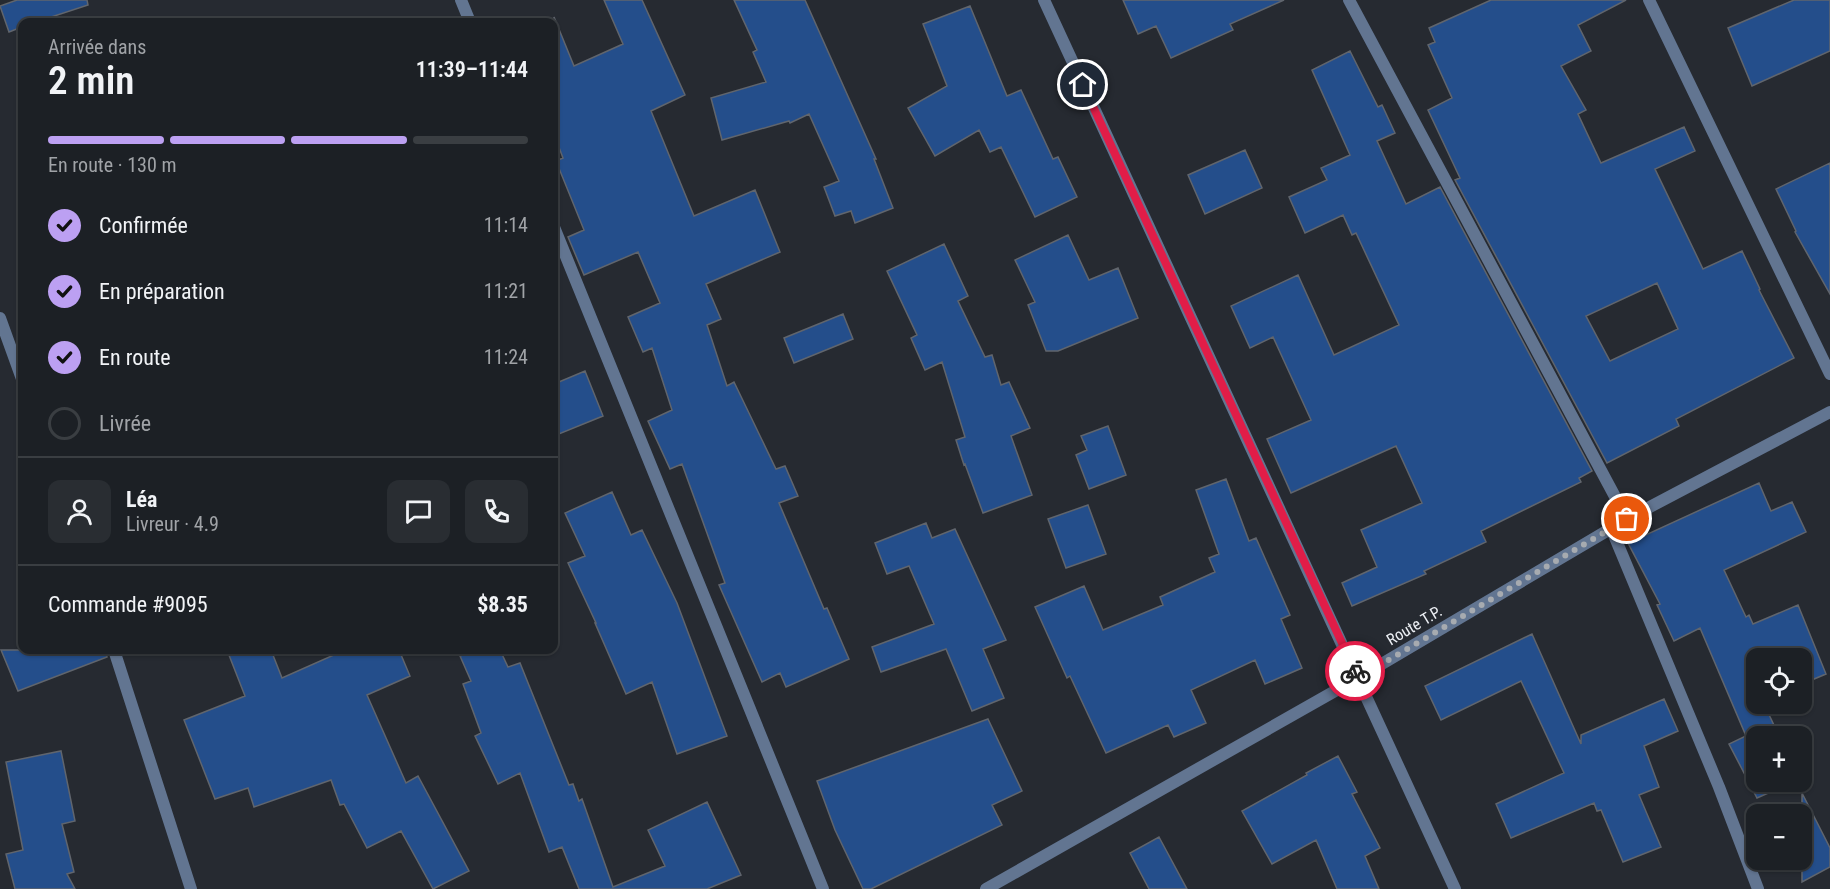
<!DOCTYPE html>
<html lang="fr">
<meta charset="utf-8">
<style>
body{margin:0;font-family:"Roboto Condensed",sans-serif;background:#292d32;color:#f1f3f6;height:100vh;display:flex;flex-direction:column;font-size:22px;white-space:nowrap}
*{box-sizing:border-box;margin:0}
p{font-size:20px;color:#a0a3a7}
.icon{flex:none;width:33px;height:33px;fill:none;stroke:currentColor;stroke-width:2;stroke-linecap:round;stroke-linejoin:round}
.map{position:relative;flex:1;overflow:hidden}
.details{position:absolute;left:18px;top:18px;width:540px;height:636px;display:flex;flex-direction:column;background:#1c2025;border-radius:12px;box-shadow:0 2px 4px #0004,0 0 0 2px #3a3e42}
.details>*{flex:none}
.controls{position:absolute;left:1746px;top:648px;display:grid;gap:12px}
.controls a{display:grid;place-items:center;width:66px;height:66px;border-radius:12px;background:#1c2025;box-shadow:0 2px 4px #0004,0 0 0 2px #3a3e42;font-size:30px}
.pin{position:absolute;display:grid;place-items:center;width:51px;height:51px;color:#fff;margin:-26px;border:3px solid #fff;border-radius:50%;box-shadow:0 2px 6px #0007}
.courier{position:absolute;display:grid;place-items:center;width:60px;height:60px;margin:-30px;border:4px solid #e11d48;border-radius:50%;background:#fff;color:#222;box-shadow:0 2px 8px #0007}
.summary em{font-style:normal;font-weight:600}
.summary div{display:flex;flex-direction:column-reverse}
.summary{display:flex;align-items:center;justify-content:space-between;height:102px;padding:0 30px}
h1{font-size:39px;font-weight:600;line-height:45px}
.bar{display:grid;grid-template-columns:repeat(4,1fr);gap:9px 6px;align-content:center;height:72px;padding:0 30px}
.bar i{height:8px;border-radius:4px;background:#3a3e42}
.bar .on{background:#bca0f2}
.bar p{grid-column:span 4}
.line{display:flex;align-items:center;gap:15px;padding:0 30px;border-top:2px solid #3a3e42}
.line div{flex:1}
.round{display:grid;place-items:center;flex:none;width:63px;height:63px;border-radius:12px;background:#292d32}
ol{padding:0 30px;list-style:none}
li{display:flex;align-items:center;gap:18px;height:66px}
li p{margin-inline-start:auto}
li .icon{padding:6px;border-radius:50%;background:#bca0f2;color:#111;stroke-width:4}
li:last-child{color:#a0a3a7}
li i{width:33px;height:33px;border:3px solid #3a3e42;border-radius:50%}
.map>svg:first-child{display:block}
</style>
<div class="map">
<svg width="1830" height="889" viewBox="0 0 1830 889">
<rect width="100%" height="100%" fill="#262a31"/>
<path fill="#244e8b" stroke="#60656d" stroke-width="1.5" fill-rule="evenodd" d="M17,0H87L88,5L36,22H22V27L9,32L0,6Z
M604,0H642L685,95L651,111L694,216L755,190L780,252L706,284L721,319L707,325L727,386L734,382L776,469L785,466L798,496L779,503L824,609L827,608L849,659L786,687L780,673L762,682L719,585L725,583L682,464L670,469L648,421L672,410L652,348L643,352L628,317L660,303L638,252L584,275L568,237L584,230L556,161L563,158L554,134V17L574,66L623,44Z
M734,0H805L876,159H874L893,208L855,223L851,211L835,216L824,187L839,181L809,114L790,123L789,121L722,140L711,98L766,82L753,52L757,50Z
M1123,0H1284L1230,24L1233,30L1171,58L1156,26L1138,34Z
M1491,0H1626L1578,25L1591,51L1561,66L1586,110L1578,114L1601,163L1684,127L1695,151L1655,169L1703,269L1742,251L1760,289L1759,290L1794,358L1676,419L1679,426L1607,463L1455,180L1460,178L1428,110L1452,98L1428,45L1435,42L1429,28ZM1657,283L1678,329L1610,361L1586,316Z
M1794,0H1830V51L1752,86L1728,28Z
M970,6L1007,96L1021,90L1053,159L1058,157L1077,197L1035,217L1001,147L990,152L979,130L935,156L908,108L947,86L923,24Z
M1350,51L1378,107L1382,105L1395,133L1377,141L1406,204L1440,187L1592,471L1579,478L1581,482L1481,531L1486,542L1424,571L1426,574L1352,606L1342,583L1377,567L1361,530L1422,503L1396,446L1291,493L1267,439L1311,420L1273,337L1250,348L1231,306L1298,275L1334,355L1399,325L1356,233L1352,235L1343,215L1305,233L1289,197L1327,180L1321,168L1350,155L1312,70Z
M1245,150L1262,188L1205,214L1188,175Z
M1830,163V294L1795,232L1796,231L1776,189Z
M1068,235L1089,280L1118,268L1138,318L1058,351H1046L1028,305L1035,302L1015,260Z
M944,244L968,296L958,301L985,357L992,355L1001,385L1009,382L1030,428L1011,436L1032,495L983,513L965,464L964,465L956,440L965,437L942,362L925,370L911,338L917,335L887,271Z
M843,314L853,339L794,363L784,338Z
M585,371L603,416L554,436V384Z
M1108,426L1126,475L1089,489L1076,455L1087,450L1081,436Z
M1226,479L1249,541L1256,538L1290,615L1281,619L1302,668L1265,684L1255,660L1191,690L1206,723L1174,737L1168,725L1106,753L1070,676L1067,678L1035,607L1084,586L1103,630L1163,605L1160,597L1215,572L1209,558L1219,554L1196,490Z
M1759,483L1771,511L1792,502L1806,532L1724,570L1746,617L1749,615L1753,624L1798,605L1826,674L1802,684V658H1756V704H1764L1779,736H1756V782H1794L1757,798L1729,744L1746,736L1700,628L1674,641L1657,605L1660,604L1628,543Z
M612,492L631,535L642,530L677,603L727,736L677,754L652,682L626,694L595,623H596L568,563L585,556L565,513Z
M1088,505L1106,554L1066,568L1048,519Z
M926,523L932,538L955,529L1006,640L983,649L1004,698L972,711L946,649L881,672L872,647L934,624L909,566L887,574L875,543Z
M1532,634L1581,744V735L1664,699L1678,731L1644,746L1659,787L1639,795L1661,847L1623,862L1601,810L1597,811L1594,803L1511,838L1496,804L1564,773L1521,681L1441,720L1425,686Z
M1,650H106L107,657L18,691Z
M227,650H271L282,678L345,650H399L410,676L367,695L406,783L418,776L469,871L433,889L401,831L367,848L344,804L340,805L331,780L254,807L248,788L215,799L184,720L245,696Z
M476,650H500L508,667L520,663L569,785L573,784L579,801L582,799L613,887L665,866L648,830L707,802L741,875L707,889H579L562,847L549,852L520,773L498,784L475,736L481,733L463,684L471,681L460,656Z
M988,719L1022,791L992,805L1002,825L871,889H863L835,830L817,781Z
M61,751L75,821L62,824L74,872L67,874L75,889H15L6,854L23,850L6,762Z
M1338,756L1357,792L1352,794L1380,848L1365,856L1379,889H1337L1316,840L1272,864L1242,811L1307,775L1306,773Z
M1802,793L1830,848V867L1802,882Z
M1159,837L1187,889H1149L1130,853Z"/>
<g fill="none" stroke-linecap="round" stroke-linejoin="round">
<path stroke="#627591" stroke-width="12" d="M461,0L470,22
M1044,0L1455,889
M1349,0L1627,519
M1649,0L1830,374
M554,227L823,889
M0,318L22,379
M1611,528L1719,787L1758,889
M114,650L191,889"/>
<path stroke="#627591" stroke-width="12" d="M986,889L1358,678L1627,519L1830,412"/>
</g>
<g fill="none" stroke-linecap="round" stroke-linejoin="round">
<path stroke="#a7abb0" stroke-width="6" stroke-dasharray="0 10.8" d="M1355,671L1358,678L1627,519"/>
<path stroke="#e11d48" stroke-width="8" d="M1083,85L1355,671"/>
</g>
<g text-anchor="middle" stroke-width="5" stroke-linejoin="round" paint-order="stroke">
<g font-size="16" fill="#edf0f5" stroke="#262a31">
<text transform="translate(1414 625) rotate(-31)" y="6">Route T.P.</text>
</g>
</g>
</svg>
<div class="controls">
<a><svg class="icon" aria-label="locate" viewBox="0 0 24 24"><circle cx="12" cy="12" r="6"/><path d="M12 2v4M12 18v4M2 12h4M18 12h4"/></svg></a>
<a>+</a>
<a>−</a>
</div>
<div class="pin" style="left:1627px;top:519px;background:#ea580c"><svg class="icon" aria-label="bag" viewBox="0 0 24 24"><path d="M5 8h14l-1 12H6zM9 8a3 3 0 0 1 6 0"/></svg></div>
<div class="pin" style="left:1083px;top:85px;background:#1f2937"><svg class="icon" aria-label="home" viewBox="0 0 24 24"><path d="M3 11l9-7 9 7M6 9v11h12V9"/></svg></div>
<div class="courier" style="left:1355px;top:671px"><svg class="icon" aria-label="bike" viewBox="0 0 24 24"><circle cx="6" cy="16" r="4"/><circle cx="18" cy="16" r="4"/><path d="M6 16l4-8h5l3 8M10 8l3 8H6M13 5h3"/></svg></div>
<section class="details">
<div class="summary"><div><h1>2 min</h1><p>Arrivée dans</p></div><em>11:39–11:44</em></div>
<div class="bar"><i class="on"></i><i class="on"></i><i class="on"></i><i></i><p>En route · 130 m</p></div>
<ol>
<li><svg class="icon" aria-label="check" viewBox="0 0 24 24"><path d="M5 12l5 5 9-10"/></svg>Confirmée<p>11:14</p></li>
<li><svg class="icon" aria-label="check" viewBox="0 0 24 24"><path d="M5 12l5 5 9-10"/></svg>En préparation<p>11:21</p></li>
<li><svg class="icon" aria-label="check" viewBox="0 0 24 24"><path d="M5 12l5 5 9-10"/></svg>En route<p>11:24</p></li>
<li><i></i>Livrée</li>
</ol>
<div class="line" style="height:108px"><a class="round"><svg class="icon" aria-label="person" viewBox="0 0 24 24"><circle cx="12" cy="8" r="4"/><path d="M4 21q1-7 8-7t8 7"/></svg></a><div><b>Léa</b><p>Livreur · 4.9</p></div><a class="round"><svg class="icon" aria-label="chat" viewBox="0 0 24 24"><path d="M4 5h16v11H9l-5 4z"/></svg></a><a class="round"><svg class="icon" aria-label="phone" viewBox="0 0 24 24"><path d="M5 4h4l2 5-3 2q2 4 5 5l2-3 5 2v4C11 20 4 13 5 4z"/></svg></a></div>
<div class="line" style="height:78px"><div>Commande #9095</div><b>$8.35</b></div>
</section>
</div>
